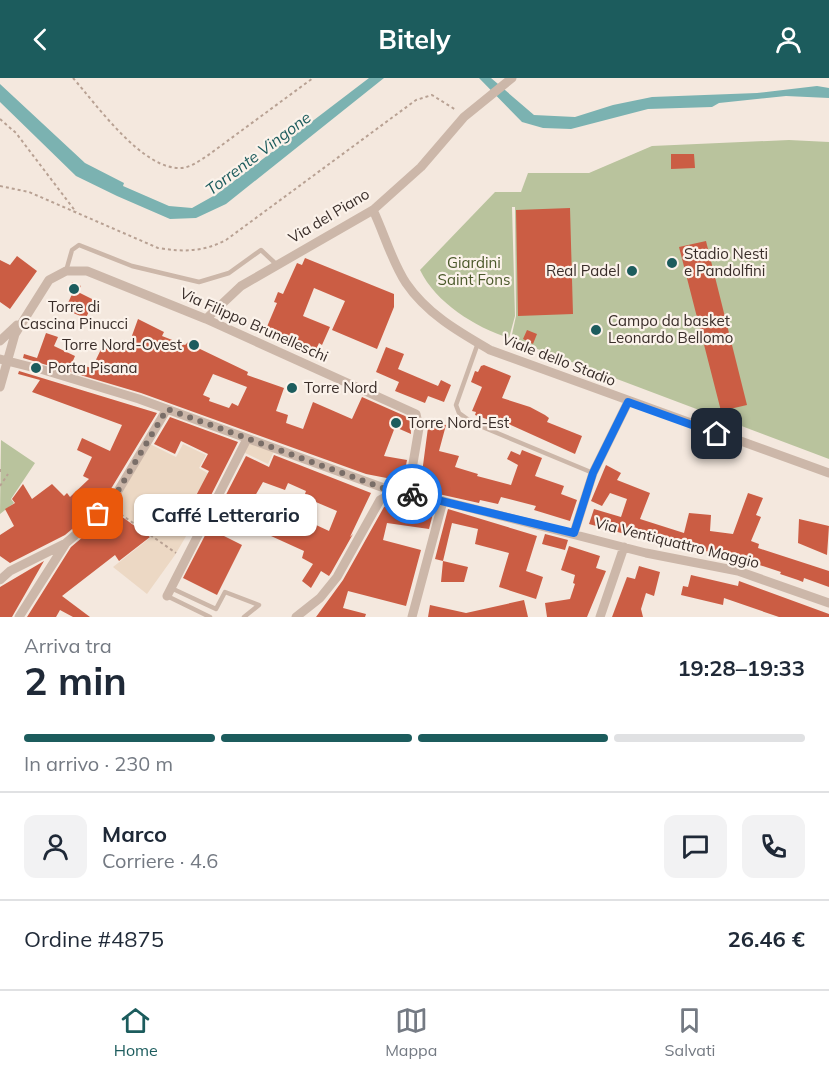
<!DOCTYPE html>
<html lang="it">
<meta charset="utf-8">
<style>
body{margin:0;font-family:Mulish,sans-serif;background:#f2f2f3;color:#1f2937;height:100vh;display:flex;flex-direction:column;font-size:22px;white-space:nowrap}
*{box-sizing:border-box;margin:0}
p{font-size:20px;color:#747a83}
.icon{flex:none;width:33px;height:33px;fill:none;stroke:currentColor;stroke-width:2;stroke-linecap:round;stroke-linejoin:round}
.map{position:relative;height:539px;overflow:hidden}
.details{display:flex;flex-direction:column;background:#fff;flex:1}
.details>*{flex:none}
.pin{position:absolute;display:grid;place-items:center;width:51px;height:51px;color:#fff;margin:-26px;border-radius:12px;box-shadow:0 3px 9px #0006}
.courier{position:absolute;display:grid;place-items:center;width:60px;height:60px;margin:-30px;border:4px solid #1a73e8;border-radius:50%;background:#fff;color:#222;box-shadow:0 2px 8px #0007}
.bubble{position:absolute;height:42px;border-radius:12px;background:#fff;box-shadow:0 2px 4px #0004;font-size:20px;font-weight:700;line-height:42px;text-align:center}
.headline em{font-style:normal;font-weight:700}
.headline div{display:flex;flex-direction:column-reverse}
.headline{display:flex;align-items:center;justify-content:space-between;height:102px;padding:0 24px}
h1{font-size:39px;font-weight:700;line-height:45px}
.bar{display:grid;grid-template-columns:repeat(4,1fr);gap:9px 6px;align-content:center;height:72px;padding:0 24px}
.bar i{height:8px;border-radius:4px;background:#e0e1e3}
.bar .selected{background:#1c5c5d}
.bar p{grid-column:span 4}
.line{display:flex;align-items:center;gap:15px;padding:0 24px;border-top:2px solid #e0e1e3}
.line div{flex:1}
.round{display:grid;place-items:center;flex:none;width:63px;height:63px;border-radius:12px;background:#f2f2f3}
header{display:flex;justify-content:space-between;align-items:center;height:78px;padding:0 24px;background:#1c5c5d;color:#fff;font-size:27px;font-weight:700}
.menu{display:flex;justify-content:space-around;align-items:center;height:84px;border-top:2px solid #e0e1e3;background:#fff;font-size:16px;color:#747a83}
.menu a{display:grid;justify-items:center;gap:3px}
.menu .selected{color:#1c5c5d}
.map>svg:first-child{display:block}
</style>
<header><svg class="icon" aria-label="back" viewBox="0 0 24 24"><path d="M15 5l-7 7 7 7"/></svg>Bitely<svg class="icon" aria-label="person" viewBox="0 0 24 24"><circle cx="12" cy="8" r="4"/><path d="M4 21q1-7 8-7t8 7"/></svg></header>
<div class="map">
<svg width="829" height="539" viewBox="0 0 829 539">
<rect width="100%" height="100%" fill="#f4e8de"/>
<path fill="#b9c39d" d="M789,62L829,64V381L511,261L516,238L515,129H512L515,238L509,260C475,249 436,225 420,192L495,114H521L528,95H589L652,68Z
M1,362L35,385L11,421L14,425L0,436Z"/>
<path fill="#ecd8c4" d="M247,361L275,371L268,386L241,373Z
M148,365L176,379L183,366L206,377L199,390L209,396L188,430L199,436L175,477L147,516L113,489L151,459L109,428Z"/>
<path fill="#7bb2b1" d="M369,0H384L226,126L196,140L170,141L117,118L76,98L0,24V6L85,85L124,105L123,108L169,128L192,130L217,116Z
M479,0H491L534,37L575,39L613,27L652,19L757,15L817,8L829,10V20L786,18L719,25L712,29L648,31L571,51L543,50L522,44Z"/>
<path fill="#cb5d44" fill-rule="evenodd" d="M671,76H694L695,90L671,91Z
M570,130L573,236L518,238L516,132Z
M706,163L747,327L721,333L679,169Z
M17,178L37,193L10,231L0,224V182L10,187Z
M305,180L394,216V229L377,271L332,252L345,223L314,210L303,238L330,249L322,267L319,265L315,274L266,251L277,225L274,224L278,214L283,216L297,185L302,187Z
M72,204L81,208L78,214L94,222L86,240L65,232L72,216L68,214Z
M138,241L164,254L162,258L185,267L191,261L200,265L198,270L248,294L247,297L284,310L276,333L288,337L286,345L303,351L313,324L352,341L362,319L405,338L410,343L411,356L395,349L384,378L407,382L402,408V403L366,396L141,315L23,280L24,276L37,280L46,255L58,259L54,268L75,278L72,285L92,290L104,265L121,273L126,265L129,266ZM213,296L247,309L238,328L232,325L229,330L209,323L210,320L203,317Z
M527,252L537,256L533,266L523,261Z
M386,269L404,276L398,291L438,308L441,302L451,307L444,324L428,318L425,325L395,313L399,304L376,294Z
M484,287L511,298L502,320L530,329L545,337L549,340L547,344L582,358L575,376L502,343L501,346L475,337L476,334L472,333L482,309L471,304L475,293L478,294L481,288Z
M19,293L157,335L106,419L101,423L103,425L65,457L10,485L0,478V457L14,448L5,431L15,425L12,421L23,406L32,421L52,406L64,418L67,415L70,419L89,401L83,398L92,379L77,372L82,360L110,373L122,347L32,314L40,302L18,296Z
M170,339L238,364L202,435L190,429L209,393L201,389L208,376L181,363L175,376L154,366Z
M429,342L446,347L439,373L459,378L455,389L478,396L477,398L511,407L518,387L507,381L511,373L520,377L522,372L542,380L535,398L564,408L561,416L577,422L570,443L534,432L536,428L501,419L498,426L480,422L479,425L416,411L417,400L420,410Z
M274,377L371,415L350,459L353,456L331,495L329,498L321,493L311,510L302,503L313,486L302,480L304,473L271,458L284,432L329,453L337,433L304,419L306,413L288,405L285,412L263,404L247,432L231,425L223,441L226,443L220,456L242,467L217,517L183,500L246,378L269,389Z
M606,387L621,395L617,402L650,415L640,441L684,455L689,435L711,437L710,453L733,456L748,415L763,420L756,437L761,439L751,463L759,466L758,470L829,493V509L804,500L803,504L798,502L780,496L781,494L729,477L657,465L589,446L594,431L621,439L627,421L610,415L602,428L591,423Z
M397,421L435,428L429,451L387,445L383,462L421,472L406,528L348,513L343,530L366,536L365,539H316L343,502L384,429Z
M448,431L537,458L526,493L543,499L536,521L499,509L509,475L475,466L478,451L452,445L443,483L435,481Z
M114,433L150,459L119,483L115,477L62,518L90,539H73L60,532L56,539H27L71,469Z
M799,441L829,448L827,477L798,465Z
M545,456L568,462L565,472L542,466Z
M569,468L600,478L596,490L606,493L587,539H547L545,525L570,521L575,506L573,505L575,497L561,492Z
M44,483L12,539H0V509Z
M443,483L468,489L464,504H441Z
M639,488L660,494L654,518L646,515L641,531L643,539H612L627,499L635,501Z
M691,497L738,508L739,503L829,536V539H779L724,520L723,527L681,517L683,508L688,509Z
M524,522L528,539H428L430,527L466,535Z"/>
<g fill="none" stroke-linecap="round" stroke-linejoin="round">
<path stroke="#b8a193" stroke-width="2" stroke-dasharray="3 3" stroke-linecap="butt" d="M73,0C97,27 143,93 182,90C191,89 199,83 207,78L313,0
M0,41L16,55L76,134
M0,108L29,114L158,170C184,174 203,174 226,162L416,22L432,17L456,32
M0,391V394
M0,408L8,396
M116,433L176,475"/>
<path stroke="#ccb7a9" stroke-width="4.5" d="M66,193L72,172L79,167L132,188L199,204L229,195L261,172L276,186
M478,265L456,327L459,335L473,345L593,395
M171,510L216,531L225,514L259,527L244,539
M167,518L210,539"/>
<path stroke="#ccb7a9" stroke-width="9" d="M373,132C384,155 392,184 406,205C427,236 459,254 490,272L829,395
M206,241L241,208L373,132L421,89L464,39L512,0
M0,263L17,247
M0,281L35,290
M37,290L139,321L395,414
M0,309L15,256L49,202L66,193H87L206,241L416,336L419,350L408,415
M574,455L593,395L628,324
M0,502L10,493L64,466
M167,518L247,361
M19,539L66,465L109,428L167,331
M296,539L320,520L337,499L380,422L395,414L443,423L646,475L738,493L829,525
M412,539L443,423
M600,539L624,469"/>
</g>
<g fill="none" stroke-linecap="round" stroke-linejoin="round">
<path stroke="#7a6e68" stroke-width="6" stroke-dasharray="0 10.8" d="M98,436L109,428L167,331L394,414L412,416"/>
<path stroke="#1a73e8" stroke-width="8" d="M412,416L574,455L593,395L628,324L717,356"/>
</g>
<g fill="#1c5c5d" stroke="#fbf2ea" stroke-width="2">
<circle cx="672" cy="185" r="6"/>
<circle cx="632" cy="193" r="6"/>
<circle cx="74" cy="211" r="6"/>
<circle cx="596" cy="252" r="6"/>
<circle cx="194" cy="267" r="6"/>
<circle cx="36" cy="290" r="6"/>
<circle cx="292" cy="310" r="6"/>
<circle cx="396" cy="345" r="6"/>
</g>
<g text-anchor="middle" stroke-width="4.5" stroke-linejoin="round" paint-order="stroke">
<g font-size="15" fill="#392d29" stroke="#fbf2ea">
<text transform="translate(329 138) rotate(-31)" y="5">Via del Piano</text>
<text transform="translate(254 247) rotate(24)" y="5">Via Filippo Brunelleschi</text>
<text transform="translate(559 282) rotate(21)" y="5">Viale dello Stadio</text>
<text transform="translate(677 465) rotate(14)" y="5">Via Ventiquattro Maggio</text>
</g>
<g font-size="15" fill="#392d29" stroke="#fbf2ea" text-anchor="start">
<text x="684" y="181">Stadio Nesti<tspan x="684" dy="17">e Pandolfini</tspan></text>
<text x="620" y="198" text-anchor="end">Real Padel</text>
<text x="74" y="234" text-anchor="middle">Torre di<tspan x="74" dy="17">Cascina Pinucci</tspan></text>
<text x="608" y="248">Campo da basket<tspan x="608" dy="17">Leonardo Bellomo</tspan></text>
<text x="182" y="272" text-anchor="end">Torre Nord-Ovest</text>
<text x="48" y="295">Porta Pisana</text>
<text x="304" y="315">Torre Nord</text>
<text x="408" y="350">Torre Nord-Est</text>
</g>
<g font-size="15" fill="#4b592b" stroke="#fbf2ea">
<text x="474" y="190">Giardini<tspan x="474" dy="17">Saint Fons</tspan></text>
</g>
<g font-size="16" font-style="italic" fill="#1c5c5d" stroke="#fbf2ea">
<text transform="translate(258 75) rotate(-37)" y="6">Torrente Vingone</text>
</g>
</g>
</svg>
<div class="pin" style="left:98px;top:436px;background:#ea580c"><svg class="icon" aria-label="bag" viewBox="0 0 24 24"><path d="M5 8h14l-1 12H6zM9 8a3 3 0 0 1 6 0"/></svg></div>
<div class="pin" style="left:717px;top:356px;background:#1f2937"><svg class="icon" aria-label="home" viewBox="0 0 24 24"><path d="M3 11l9-7 9 7M6 9v11h12V9"/></svg></div>
<div class="courier" style="left:412px;top:416px"><svg class="icon" aria-label="bike" viewBox="0 0 24 24"><circle cx="6" cy="16" r="4"/><circle cx="18" cy="16" r="4"/><path d="M6 16l4-8h5l3 8M10 8l3 8H6M13 5h3"/></svg></div>
<div class="bubble" style="left:134px;top:416px;width:183px">Caffé Letterario</div>
</div>
<section class="details">
<div class="headline"><div><h1>2 min</h1><p>Arriva tra</p></div><em>19:28–19:33</em></div>
<div class="bar"><i class="selected"></i><i class="selected"></i><i class="selected"></i><i></i><p>In arrivo · 230 m</p></div>
<div class="line" style="height:108px"><a class="round"><svg class="icon" aria-label="person" viewBox="0 0 24 24"><circle cx="12" cy="8" r="4"/><path d="M4 21q1-7 8-7t8 7"/></svg></a><div><b>Marco</b><p>Corriere · 4.6</p></div><a class="round"><svg class="icon" aria-label="chat" viewBox="0 0 24 24"><path d="M4 5h16v11H9l-5 4z"/></svg></a><a class="round"><svg class="icon" aria-label="phone" viewBox="0 0 24 24"><path d="M5 4h4l2 5-3 2q2 4 5 5l2-3 5 2v4C11 20 4 13 5 4z"/></svg></a></div>
<div class="line" style="height:78px"><div>Ordine #4875</div><b>26.46 €</b></div>
</section>
<nav class="menu">
<a class="selected"><svg class="icon" aria-label="home" viewBox="0 0 24 24"><path d="M3 11l9-7 9 7M6 9v11h12V9"/></svg>Home</a>
<a><svg class="icon" aria-label="map" viewBox="0 0 24 24"><path d="M3 6l6-2 6 2 6-2v14l-6 2-6-2-6 2zM9 4v14M15 6v14"/></svg>Mappa</a>
<a><svg class="icon" aria-label="saved" viewBox="0 0 24 24"><path d="M7 4h10v16l-5-4-5 4z"/></svg>Salvati</a>
</nav>
